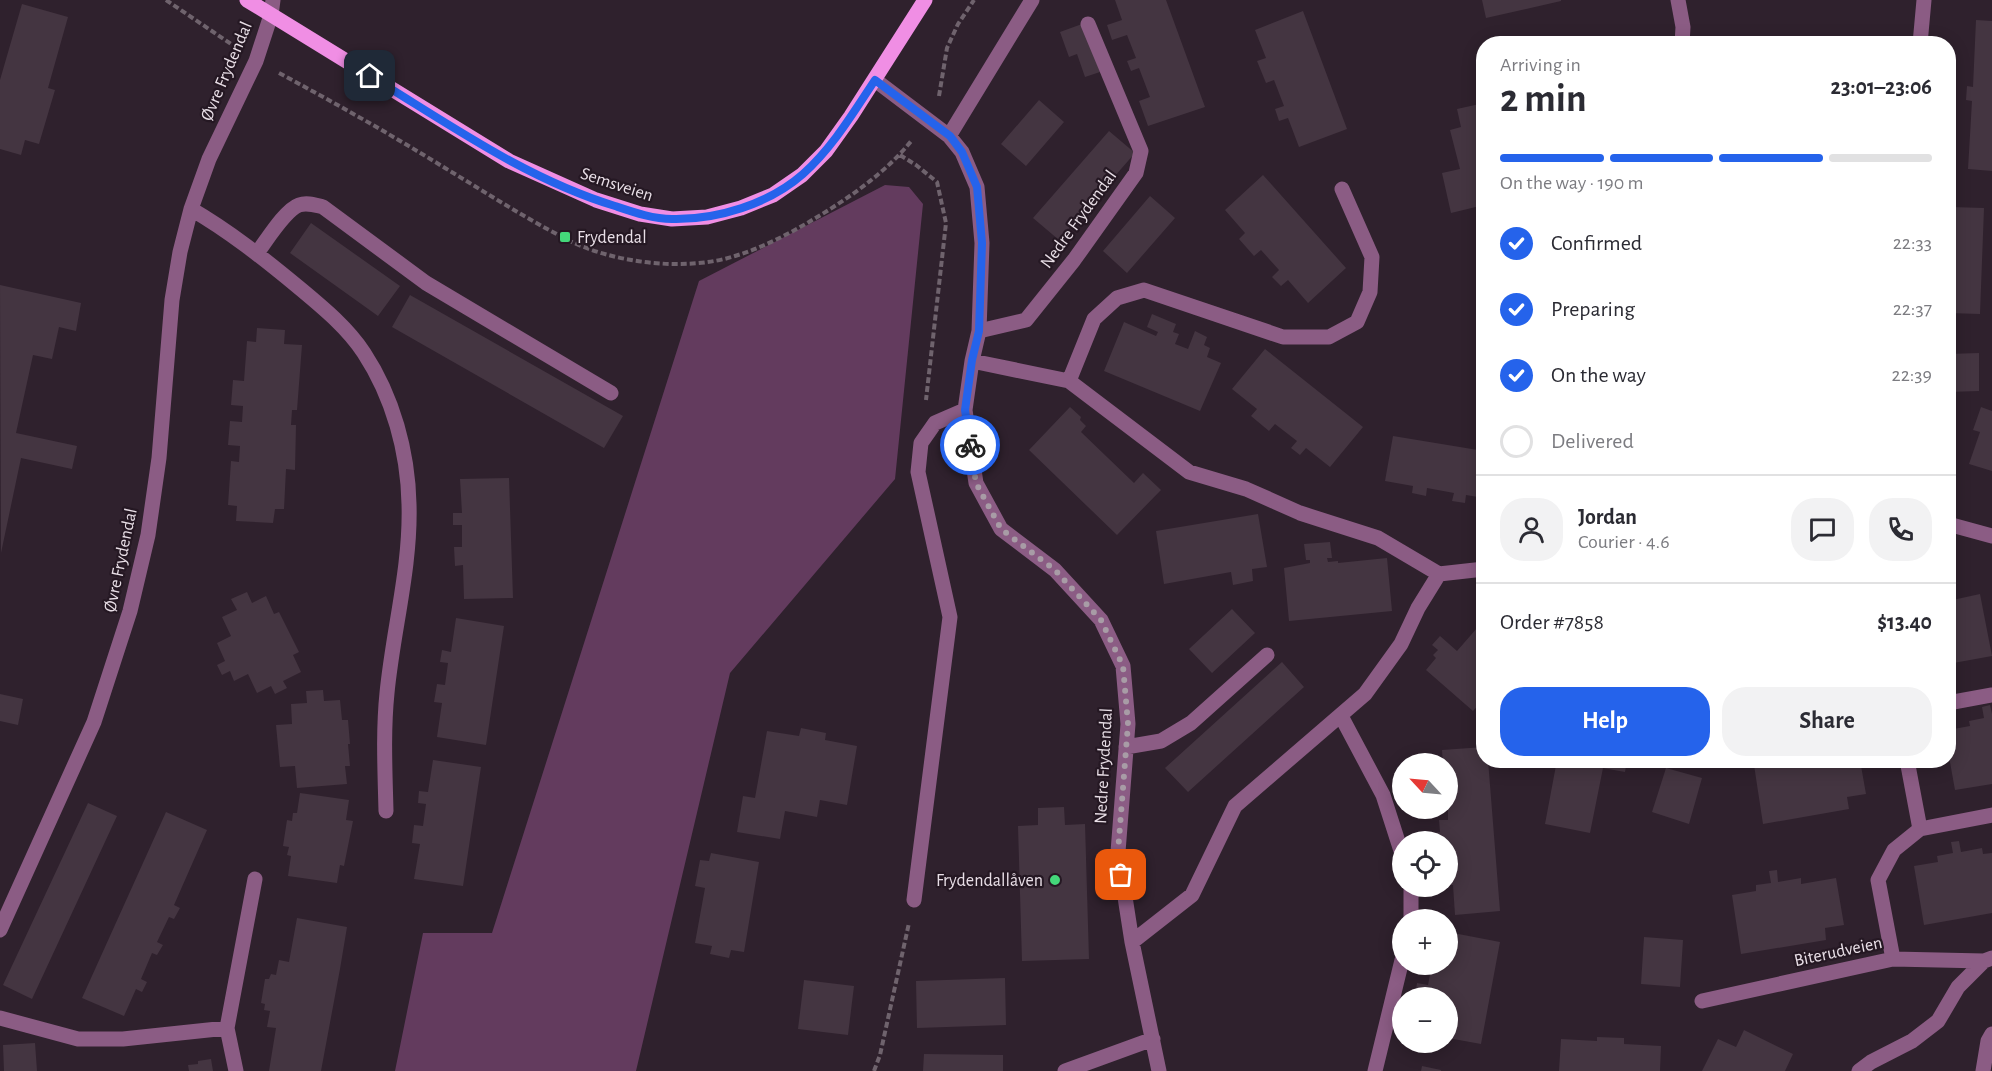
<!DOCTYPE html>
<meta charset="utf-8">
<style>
body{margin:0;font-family:"Alegreya Sans",sans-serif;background:#f2f2f3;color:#2b2b33;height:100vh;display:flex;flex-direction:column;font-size:22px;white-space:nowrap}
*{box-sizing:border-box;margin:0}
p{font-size:20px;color:#7c7c81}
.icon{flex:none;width:33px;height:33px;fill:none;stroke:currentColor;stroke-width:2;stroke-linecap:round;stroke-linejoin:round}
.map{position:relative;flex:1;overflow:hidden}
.details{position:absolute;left:1476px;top:36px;width:480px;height:732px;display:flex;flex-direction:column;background:#fff;border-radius:24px;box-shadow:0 3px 15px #0003}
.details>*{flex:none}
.needle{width:39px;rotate:296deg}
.buttons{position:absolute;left:1392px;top:753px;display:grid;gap:12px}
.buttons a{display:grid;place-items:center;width:66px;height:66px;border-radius:50%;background:#fff;box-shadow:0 3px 15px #0003;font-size:30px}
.pin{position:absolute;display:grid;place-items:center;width:51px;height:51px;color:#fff;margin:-26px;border-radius:12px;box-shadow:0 3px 9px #0006}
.courier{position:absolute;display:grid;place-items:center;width:60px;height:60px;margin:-30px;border:4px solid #2563eb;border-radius:50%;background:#fff;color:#222;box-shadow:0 2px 8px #0007}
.headline em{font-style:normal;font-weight:700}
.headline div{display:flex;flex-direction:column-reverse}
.headline{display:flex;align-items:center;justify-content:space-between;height:102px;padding:0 24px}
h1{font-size:39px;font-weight:700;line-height:45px}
.bar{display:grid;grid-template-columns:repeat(4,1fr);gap:9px 6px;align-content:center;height:72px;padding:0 24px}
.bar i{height:8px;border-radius:4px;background:#e1e1e2}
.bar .selected{background:#2563eb}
.bar p{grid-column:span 4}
.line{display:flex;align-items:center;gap:15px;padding:0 24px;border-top:2px solid #e1e1e2}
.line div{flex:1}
.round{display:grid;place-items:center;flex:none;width:63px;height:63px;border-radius:24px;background:#f2f2f3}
ol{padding:0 24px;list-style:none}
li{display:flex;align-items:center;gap:18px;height:66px}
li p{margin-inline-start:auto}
li .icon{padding:6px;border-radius:50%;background:#2563eb;color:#fff;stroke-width:4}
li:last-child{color:#7c7c81}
li i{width:33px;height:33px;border:3px solid #e1e1e2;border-radius:50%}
.primary-button{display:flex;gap:12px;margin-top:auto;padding:12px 24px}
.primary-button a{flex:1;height:69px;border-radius:24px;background:#2563eb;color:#fff;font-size:24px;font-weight:700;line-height:69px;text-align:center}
.primary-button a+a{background:#f2f2f3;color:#2b2b33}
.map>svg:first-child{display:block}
</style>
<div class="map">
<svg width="1992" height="1071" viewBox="0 0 1992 1071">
<rect width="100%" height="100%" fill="#2f212d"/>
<path fill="#633b5e" d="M885,185L909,187L923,204L895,479L730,673L636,1071H395L423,933H492L699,281Z"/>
<path fill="#443541" d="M1115,0H1166L1205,107L1148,126L1139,101L1150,97L1139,68L1131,71L1127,61L1136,58L1127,35L1112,40L1107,25L1122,20Z
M1482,0H1561V1L1486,18Z
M22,4L68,17L48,88L55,90L39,144L25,140L21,155L0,149V80Z
M1303,11L1347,129L1299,147L1288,118L1279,121L1275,109L1284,106L1274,80L1266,83L1257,61L1266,58L1255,30Z
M1976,20L1992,21V171L1968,169L1972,101L1966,100L1967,86L1973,87Z
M1082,24L1100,72L1085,77L1077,54L1069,57L1060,32Z
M1039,100L1064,122L1026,166L1001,144Z
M1484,103V205L1451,213L1442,173L1460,169L1450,130L1461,127L1457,109Z
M1109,131L1135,153L1059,240L1033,218Z
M1263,175L1346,268L1308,303L1288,280L1281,286L1272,277L1279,270L1261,250L1254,256L1239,239L1245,233L1225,210Z
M1150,196L1175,218L1127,273L1103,251Z
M1951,207L1984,208L1980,314L1948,313Z
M311,223L400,286L378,316L290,253Z
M0,285L81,303L76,331L59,327L52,359L33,355L16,433L77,446L72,469L21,458L1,553Z
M410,295L623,416L604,448L392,327Z
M1152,314L1176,324L1173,332L1179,334L1175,344L1188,349L1195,331L1207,337L1204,345L1210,348L1207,357L1221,363L1200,411L1104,371L1124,322L1156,336L1158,332L1147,327Z
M257,328L285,330L284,344L302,345L297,410H292L291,425H296L295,470L286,469L284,509H275L273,523L236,521L237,506L228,505L231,461L239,462L240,446L228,445L230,421L242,422L243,406L231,405L233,380L244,381L247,341L256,342Z
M1265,349L1363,427L1330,467L1306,448L1300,455L1291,448L1297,441L1275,424L1269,431L1251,416L1257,409L1232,389Z
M1979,353V391L1948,392V354Z
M1070,407L1081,417L1080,420L1086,426L1081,432L1134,483L1143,473L1161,490L1117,535L1029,450Z
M1981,407L1992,411V471L1969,464L1980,432L1973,430Z
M1393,436L1484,451V498L1466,495L1465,503L1452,501L1454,493L1427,488L1426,496L1412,493L1413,486L1385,481Z
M509,478L513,598L464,599L463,565L455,566L454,547H462V525H453V513H462L460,479Z
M1258,514L1267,567L1252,569L1253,581L1233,585L1231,572L1164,584L1156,531Z
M1330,542L1332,558H1327L1328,562L1338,561V563L1387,558L1392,611L1289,621L1284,568L1310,563V560H1306L1304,544Z
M247,592L252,603L266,596L274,614L279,612L299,652L293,655L301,672L283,681L287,688L275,694L271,686L257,693L248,674L234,681L230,671L222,675L217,665L225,661L217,643L231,636L222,617L237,610L231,599Z
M1980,594L1992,656L1948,664V601Z
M1232,609L1255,633L1212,673L1189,649Z
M456,618L504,626L486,745L437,737L442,703L434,702L437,684L445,685L448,663L440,662L442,650L451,652Z
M1484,620V699L1473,711L1426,670L1436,658L1433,655L1438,650L1432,645L1440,636L1457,651Z
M1282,662L1304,687L1188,792L1165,768Z
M323,690L324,701L340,700L342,720H348L350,744H348L350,766H345L347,784L297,788L295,766L280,767L276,725L292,724L291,704L307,703L306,691Z
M0,694L23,699L18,725L0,721Z
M1990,705L1992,714V784L1955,790L1948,751V730L1970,726L1969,721L1984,718L1982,707Z
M801,728L826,733L825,740L857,746L847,805L820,800L817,817L785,811L780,839L737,832L743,796L755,798L767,731L799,736Z
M1484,747V760H1488L1500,911L1455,915L1453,885H1448V842H1435L1434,833L1440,832L1439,820H1448V764H1443L1442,750Z
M433,760L481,767L463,886L414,879L420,844L412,843L414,825L423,826L426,804L418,803L419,791L428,792Z
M1557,760H1627L1625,772L1603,768L1590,833L1545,824Z
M1778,760H1860L1866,794L1847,797L1849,809L1763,824L1754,765Z
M1666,768L1702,778L1689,824L1652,812Z
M300,793L349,800L346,820L353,821L344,866L340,865L337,883L288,876L291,856L287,855L289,847L283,846L287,820L292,821L293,813H297Z
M88,803L117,816L32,999L3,985Z
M1064,807L1065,825L1085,824L1089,959L1022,961L1018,826L1038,825V808Z
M166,812L207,830L174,905L180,908L174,919L169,917L157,942L163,945L157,955L152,953L141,979L147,982L142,992L136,989L124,1016L82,998Z
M1959,841L1961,852L1982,848L1983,854L1992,853V913L1924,925L1914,866L1938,862L1937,856L1953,853L1951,842Z
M711,853L759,862L744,952L731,950L729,958L710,954L712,946L695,943L705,888L695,886L700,860L709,861Z
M1777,870L1778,882L1801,878V884L1836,878L1844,925L1825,928L1826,940L1741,954L1732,895L1756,891V885L1771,883L1769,871Z
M297,918L347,927L340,969L321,1071H269L276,1028L267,1027L270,1011L264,1010L265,1004L261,1003L265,979H269L271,974L276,975L279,960L289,962Z
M1448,932L1500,942L1481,1044L1448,1038V998L1415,997L1417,983L1428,985L1432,964H1448Z
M1644,937L1683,940L1680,987L1641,984Z
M1005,978L1006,1025L917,1028L916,981Z
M804,980L854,986L848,1035L798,1029Z
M1744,1030L1793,1054L1785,1071H1702L1718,1039L1736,1047Z
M1597,1037L1624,1038V1044L1661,1046L1660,1071H1559L1561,1039L1597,1041Z
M35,1043L37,1071H4L3,1045Z
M924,1054L1003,1055V1071H923Z
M211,1059L213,1071H189L188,1065L198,1064V1061Z
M1422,1066L1441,1070V1071H1421Z"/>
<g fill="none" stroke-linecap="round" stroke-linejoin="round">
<path stroke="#6f636d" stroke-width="4" stroke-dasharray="6 3" stroke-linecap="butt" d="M166,0L234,46
M279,73C335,103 390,134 445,168C485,192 525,218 566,239C612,263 685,272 735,256C761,248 785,236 809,222C846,200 885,174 912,140
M939,96L947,48L958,24L974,0
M900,155L916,165L937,182L946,223L926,400
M874,1071L880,1055L909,923"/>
<path stroke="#8b5c84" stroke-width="15" d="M1678,0L1683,27L1682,44
M1920,44L1924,0
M875,80L949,136L962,152L977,187L982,243L979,331L972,361L965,410L976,483L1001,529L1055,570L1101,620L1123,666L1128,724L1118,852L1132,942L1159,1071
M949,136L1032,0
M191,209C229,231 263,258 297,286C321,306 347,327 364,353C393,397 408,452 409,504C411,567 393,630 387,693C383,732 385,771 386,811
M257,253C267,240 285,210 299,205C307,202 315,205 323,207L426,283L611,393
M979,331L1026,320L1074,260L1136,173L1141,151L1088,24
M972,361L1069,381L1189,472L1246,489L1300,513L1378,538L1439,574L1484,569
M1069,381L1094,319L1117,298L1144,290L1283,337H1329L1357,322L1370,292L1372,257L1342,189
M1948,524L1992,536
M1948,703L1992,695
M1341,716L1383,795L1402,854
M1126,747L1161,741L1191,723L1267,655
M1920,829L1992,815
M1411,886V920
M914,900L950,617L918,472L921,443L935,423L965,410
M0,930L94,722L130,611L148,535L159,458L172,300L180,252L191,209L209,159L256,61L271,15L273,0
M1132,942L1192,895L1235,806L1365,694L1401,644L1418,608L1439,574
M1893,959L1878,880L1894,850L1920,829L1907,760
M1702,1001L1893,959L1984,961L1992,958
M0,1018L78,1039H123L227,1028
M236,1071L227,1028L255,879
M1065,1071L1153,1039
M1375,1071L1402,960
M1859,1071L1871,1062L1912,1041L1938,1021L1958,987L1984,961
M1983,1071L1988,1041L1992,1034"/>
<path stroke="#f08ee4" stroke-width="15" d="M247,0L509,161L596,200L640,214L672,219L707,217L741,208L773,195L802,175L826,151L851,116L925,0"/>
</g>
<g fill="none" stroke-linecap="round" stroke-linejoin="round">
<path stroke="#a89ca6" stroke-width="6" stroke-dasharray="0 10.8" d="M970,445L976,483L1001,529L1055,570L1101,620L1123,666L1128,724L1118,852L1121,875"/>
<path stroke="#2563eb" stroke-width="8" d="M370,76C449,124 526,179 615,206C633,212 653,219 672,219C717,220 769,204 803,174C833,147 853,113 875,80L950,136L962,152L977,187L982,243L979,331L972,360L965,410L970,445"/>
</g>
<g fill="#44d77a" stroke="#251823" stroke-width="2">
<rect x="559" y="231" width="12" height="12" rx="3"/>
<circle cx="1055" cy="880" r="6"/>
</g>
<g text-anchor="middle" stroke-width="4.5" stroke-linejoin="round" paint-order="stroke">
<g font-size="18" fill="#e9dfe7" stroke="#251823">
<text transform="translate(226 71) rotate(-67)" y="6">Øvre Frydendal</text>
<text transform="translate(617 184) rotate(18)" y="6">Semsveien</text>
<text transform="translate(1078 219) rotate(-54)" y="6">Nedre Frydendal</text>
<text transform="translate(120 560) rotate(-78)" y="6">Øvre Frydendal</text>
<text transform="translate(1103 766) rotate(-87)" y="6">Nedre Frydendal</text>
<text transform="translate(1838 951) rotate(-12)" y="6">Biterudveien</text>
</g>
<g font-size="18" fill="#e9dfe7" stroke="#251823" text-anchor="start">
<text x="577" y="243">Frydendal</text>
<text x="1043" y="886" text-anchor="end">Frydendallåven</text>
</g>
</g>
</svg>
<div class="buttons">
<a><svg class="needle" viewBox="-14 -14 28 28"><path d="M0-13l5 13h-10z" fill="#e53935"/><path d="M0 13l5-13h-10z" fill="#7c7c81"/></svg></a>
<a><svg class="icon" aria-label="locate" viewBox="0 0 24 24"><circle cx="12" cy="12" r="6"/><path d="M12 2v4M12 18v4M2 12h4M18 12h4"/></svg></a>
<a>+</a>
<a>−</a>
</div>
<div class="pin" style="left:1121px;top:875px;background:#ea580c"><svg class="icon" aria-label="bag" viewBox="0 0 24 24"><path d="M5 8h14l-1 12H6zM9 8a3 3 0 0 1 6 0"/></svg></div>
<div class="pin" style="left:370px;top:76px;background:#1f2937"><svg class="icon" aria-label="home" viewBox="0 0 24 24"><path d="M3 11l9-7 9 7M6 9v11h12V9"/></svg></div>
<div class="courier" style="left:970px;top:445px"><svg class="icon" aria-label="bike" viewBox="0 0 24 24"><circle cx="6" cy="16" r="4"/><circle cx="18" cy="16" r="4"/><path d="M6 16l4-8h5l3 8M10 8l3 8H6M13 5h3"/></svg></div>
<section class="details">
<div class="headline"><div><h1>2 min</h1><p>Arriving in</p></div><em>23:01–23:06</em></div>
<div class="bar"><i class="selected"></i><i class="selected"></i><i class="selected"></i><i></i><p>On the way · 190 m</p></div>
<ol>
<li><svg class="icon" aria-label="check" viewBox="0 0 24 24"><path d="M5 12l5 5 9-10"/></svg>Confirmed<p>22:33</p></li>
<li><svg class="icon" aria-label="check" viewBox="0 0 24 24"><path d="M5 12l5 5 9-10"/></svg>Preparing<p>22:37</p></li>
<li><svg class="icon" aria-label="check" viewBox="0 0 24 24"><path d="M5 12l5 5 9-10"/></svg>On the way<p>22:39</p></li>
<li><i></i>Delivered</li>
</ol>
<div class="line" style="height:108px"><a class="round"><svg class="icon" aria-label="person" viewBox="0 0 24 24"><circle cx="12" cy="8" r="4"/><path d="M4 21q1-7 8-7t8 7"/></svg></a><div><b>Jordan</b><p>Courier · 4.6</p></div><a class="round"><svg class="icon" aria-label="chat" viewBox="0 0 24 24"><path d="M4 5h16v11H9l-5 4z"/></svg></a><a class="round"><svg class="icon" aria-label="phone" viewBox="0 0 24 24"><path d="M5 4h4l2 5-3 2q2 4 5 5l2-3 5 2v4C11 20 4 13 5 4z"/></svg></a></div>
<div class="line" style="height:78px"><div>Order #7858</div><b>$13.40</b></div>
<div class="primary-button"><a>Help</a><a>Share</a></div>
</section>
</div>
